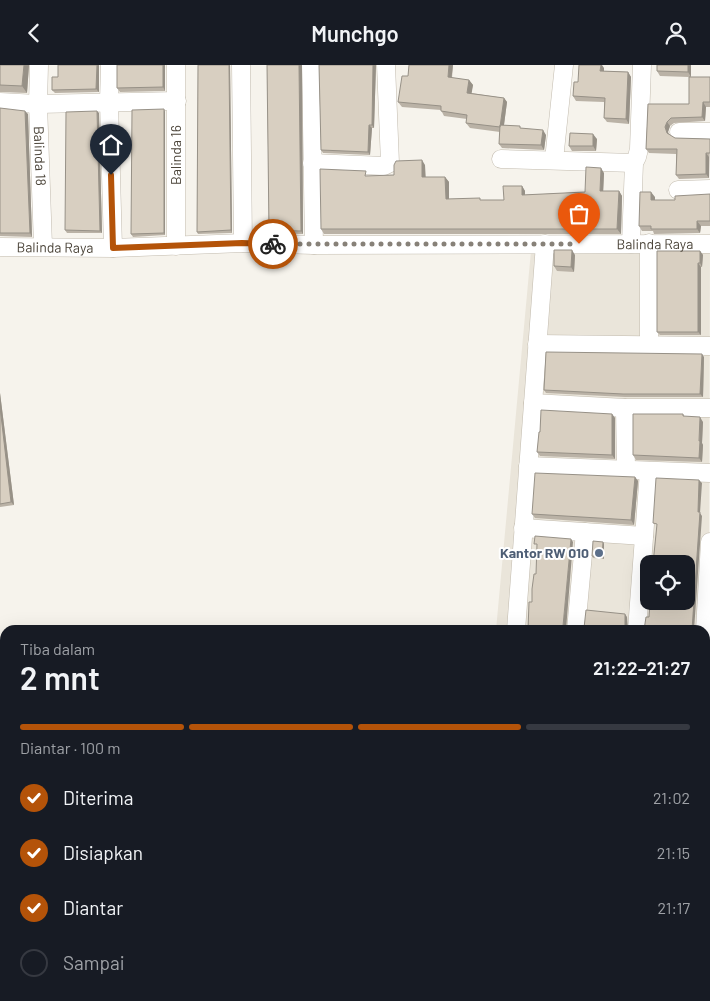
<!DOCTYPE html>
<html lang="id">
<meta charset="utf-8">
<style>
body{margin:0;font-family:Barlow,sans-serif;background:#242831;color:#f1f3f6;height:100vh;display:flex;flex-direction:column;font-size:19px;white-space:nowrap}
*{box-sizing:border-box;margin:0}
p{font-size:16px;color:#9ea1a6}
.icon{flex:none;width:28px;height:28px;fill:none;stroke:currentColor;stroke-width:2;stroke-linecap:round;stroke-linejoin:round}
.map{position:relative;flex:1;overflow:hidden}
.sheet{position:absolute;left:0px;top:560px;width:710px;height:376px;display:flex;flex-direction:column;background:#171b24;border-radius:15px 15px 0 0;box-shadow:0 5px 20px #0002}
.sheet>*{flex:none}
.tools{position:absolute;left:640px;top:490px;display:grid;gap:10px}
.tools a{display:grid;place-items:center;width:55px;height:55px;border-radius:10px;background:#171b24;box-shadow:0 5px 20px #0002;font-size:25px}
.pin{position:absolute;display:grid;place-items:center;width:42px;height:42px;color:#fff;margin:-51px -21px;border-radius:50% 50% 50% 0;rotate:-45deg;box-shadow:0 0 5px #0007}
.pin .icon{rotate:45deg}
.courier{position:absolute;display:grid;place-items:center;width:50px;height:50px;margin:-25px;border:4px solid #b45309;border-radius:50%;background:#fff;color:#222;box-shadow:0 1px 6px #0007}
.overview em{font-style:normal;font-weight:600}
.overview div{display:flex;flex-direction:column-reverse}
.overview{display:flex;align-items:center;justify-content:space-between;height:85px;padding:0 20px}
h1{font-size:32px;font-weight:600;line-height:38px}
.bar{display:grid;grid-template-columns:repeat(4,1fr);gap:8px 5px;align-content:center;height:60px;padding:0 20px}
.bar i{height:6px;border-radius:4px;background:#363941}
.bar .selected{background:#b45309}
.bar p{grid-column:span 4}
ol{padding:0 20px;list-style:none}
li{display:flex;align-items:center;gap:15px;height:55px}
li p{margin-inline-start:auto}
li .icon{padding:5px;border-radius:50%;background:#b45309;color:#fff;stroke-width:4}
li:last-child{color:#9ea1a6}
li i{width:28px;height:28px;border:2px solid #363941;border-radius:50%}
header{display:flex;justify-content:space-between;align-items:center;height:65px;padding:0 20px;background:#171b24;font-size:22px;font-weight:600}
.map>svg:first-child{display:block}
</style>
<header><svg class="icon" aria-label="back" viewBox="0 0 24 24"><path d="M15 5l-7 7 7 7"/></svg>Munchgo<svg class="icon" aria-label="person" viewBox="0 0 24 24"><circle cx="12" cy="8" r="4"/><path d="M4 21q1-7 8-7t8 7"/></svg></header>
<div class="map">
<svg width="710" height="936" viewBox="0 0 710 936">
<rect width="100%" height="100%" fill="#f6f3ec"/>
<path fill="#eae5da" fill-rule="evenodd" d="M532,175H710L708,795H705V565H496ZM649,499H686V536H649Z"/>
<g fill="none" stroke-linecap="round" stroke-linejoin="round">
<g stroke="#c2bbae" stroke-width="19">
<g id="minor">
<path id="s1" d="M39,0L38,39L43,181"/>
<path d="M110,0L109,37L113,183"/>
<path d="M241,0L243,178"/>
<path d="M311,0L314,180"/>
<path d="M0,37L38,39L177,36"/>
<path d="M679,67H710"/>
<path d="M501,94L634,98"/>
<path d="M554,95L564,0"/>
<path d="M312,98L384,101L390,98L386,0"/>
<path d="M678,125L710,124"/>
<path d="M631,179L634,98L637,92L639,84L642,0"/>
<path d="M176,181V0"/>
<path id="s2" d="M0,182L113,183L243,178L314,180L710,179"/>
<path d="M537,279L710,281"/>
<path d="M649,280V178"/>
<path d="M533,338L625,343H710"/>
<path d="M625,343L626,405"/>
<path d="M528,401L710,408"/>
<path d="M523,463L644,471"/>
<path d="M516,565L545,179"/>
<path d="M576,565L585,467"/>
<path d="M637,565L649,406"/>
<path d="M705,565L710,477"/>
<path d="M705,900H710"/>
<path d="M16,936L17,931"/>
<path d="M227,936L228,931"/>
<path d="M499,936L500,931"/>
<path d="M575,936V931"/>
</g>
</g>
<g stroke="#e6c16a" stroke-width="24">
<path id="major" d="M0,695L5,696
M705,794H710"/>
</g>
<use href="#minor" stroke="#fff" stroke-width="18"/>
<use href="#major" stroke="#ffe39c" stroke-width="22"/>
</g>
<path fill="#bab2a6" d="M0,0H29L27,28L0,27Z
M99,0V27L55,28L52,25L58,12Z
M117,0H165V26L120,27L117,23Z
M198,0H230L232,168L198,169L197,167Z
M267,0H302L303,169L271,168L269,165Z
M319,0H376L374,63H372L370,90L323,88L321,85Z
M409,0H453L452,13L469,15L473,20L471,28L504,33L507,37L504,60L521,63L546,70L544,85L502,83L499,79L500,67L470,63L466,58L467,54L444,51L441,45L402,42L398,37L408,11Z
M657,0H691V12H710V42H706L705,56L674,58L670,61L668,67L669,70L675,73L710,74L709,113L679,114L676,110V89L649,88L646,84L648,39H689V12L660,11L657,6Z
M604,3V6L628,7L631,12L629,59L607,57L604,53V37L576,36L573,31L578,17Z
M0,43L28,49L32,172L0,171Z
M164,44L165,47V170L133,172L131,169Z
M99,48L102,168H67L65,165Z
M597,74L596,86H572L569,81Z
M425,100V112H445L449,117V134L481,135H504L522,121L525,126V130L585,127L604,108L603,126H619L622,131L621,169H324L321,164L369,111L394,110Z
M710,129V161H701L700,168L654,169L653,166H642L639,161L655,132V135H675Z
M700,186L703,190L702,202H701V270H660L657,267Z
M575,190L574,207L557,206L554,201Z
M704,292L703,332H625L546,328L544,325Z
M0,328L14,440L0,442Z
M612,349L615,353V394L540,391L537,387L540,367Z
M683,349L685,352L703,357L702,378L703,380L702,397L636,395L633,390Z
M635,412L638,416L634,460L535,453L532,449Z
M603,477L604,479V494L593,493L592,491Z
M0,720L5,721V762L0,761Z
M705,820L710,824V890L705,889Z
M147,931H213L211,936H148L146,933Z"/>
<path fill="#979187" d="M24,0H29L27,28L22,21Z
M97,0H99V27L96,24Z
M163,0H165V26L163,22Z
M229,0H230L232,168L231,165Z
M299,0H302L303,169L301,166Z
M373,0H376L374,63L372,60Z
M449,0H453L451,17L448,12Z
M601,0H602L604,3V11L600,6Z
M688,0H691V12L688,7Z
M628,7L631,12L629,59L626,54Z
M469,15L473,20L471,32L467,28Z
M504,33L507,37L503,67L500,62Z
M703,37L706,42L705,56L702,52Z
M164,44L165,47V170L164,168Z
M25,46L28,49L32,172L30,168Z
M97,46L99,48L102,168L100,166Z
M667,57L670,61L668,67L670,73L667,68L665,62Z
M369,60L372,63L370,90L368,87Z
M543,65L546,70L544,85L541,80Z
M593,69L597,74L596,86L593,81Z
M706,88L709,92V113L706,109Z
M422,95L425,100L426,117L422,112Z
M601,103L604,108L603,131L600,126Z
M445,112L449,117V139L446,134Z
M522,121L525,126V135L522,130Z
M619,126L622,131L621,169L617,164Z
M651,127L655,132V140L651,135Z
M697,156L701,161L700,168L697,164Z
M572,185L575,190L574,207L571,202Z
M700,186L703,190L702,202L700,198Z
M698,198L701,202V270L698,267Z
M702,289L704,292L703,332L700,329Z
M0,328L14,440L11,437L0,342Z
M612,349L615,353V394L612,390Z
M700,352L703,357L702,378L703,380L702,397L699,393Z
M635,412L638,416L634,460L631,455Z
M699,415L702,418L700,448L702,451L694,565H692Z
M571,474L573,477L566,565H564L563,561Z
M603,477L604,479V494L602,492Z
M625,549L627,552L628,565H625Z
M707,820L710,824V854Z
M708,856L710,859V880Z
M204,931H213L211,936H203Z
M485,931H486L489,936H486Z
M562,931H566V936H562Z
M612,931H615V936H612Z"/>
<path fill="#d8cfc1" stroke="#979187" d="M0,0H24L22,21L0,20Z
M58,0H97L96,24L52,25V12H58Z
M117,0H163V22L117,23Z
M198,0H229L231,165L197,167Z
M267,0H299L301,166L269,165Z
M319,0H373L372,60H369L368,87L321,85Z
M409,0H449L448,12L469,15L467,28L504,33L500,62L466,58L467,50L441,46V41L398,37L402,11H408Z
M579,0H601L600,6L628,7L626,54L604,53L605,33L573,31L574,17H578Z
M657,0H688V7L657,6Z
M689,12H710V37H703L702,52L671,53L667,57L665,62L667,68L675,73L710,74V88H706V109L676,110L677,84H646L648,39H689Z
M0,43L25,46L30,168H0Z
M164,44V168L131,169L132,45Z
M97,46L100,166L65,165L66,47Z
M500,60L520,61V63L543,65L541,80L499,79Z
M570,68L593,69V81H569Z
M422,95V112H445L446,134L480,133V135H504L503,121H522V130L585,127L586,102L601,103L600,126H619L617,164H321L320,104L366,106L365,111L394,110V100L396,96Z
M640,127H651V135H675V131L710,129V156H697V164H651V161H639Z
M554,185H572L571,202L554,201Z
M657,186H700V198H698V267H657Z
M546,287L702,289L700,329H623L544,325Z
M0,342L11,437L0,439Z
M541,345L612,349V390L537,387L539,367H540Z
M633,349H683V351L700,352L699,376H700L699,393L633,390Z
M535,408L635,412L631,455L532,449Z
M656,413L699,415L698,447H700L692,565H644L646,552H649L650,536H686V499H653L657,459L653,458Z
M535,471L571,474L563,561L564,565H528L529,537H532V524L534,509H536L537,479H534Z
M593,476L603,477L602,492L592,491Z
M586,545L625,549V565H583L584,563Z
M0,720L5,721V753L4,758L0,757Z
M705,820H707L710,854V855L708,856L710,885H705Z
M705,906H710V936H648V931H705Z
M147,931H204L203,936H157L146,933Z
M241,931H440L464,933V931H485L486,936H240Z
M506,931H562V936H504Z
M582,931H612V936H580Z"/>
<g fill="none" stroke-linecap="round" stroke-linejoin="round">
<path stroke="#878178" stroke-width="5" stroke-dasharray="0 9" d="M273,179H579"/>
<path stroke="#b45309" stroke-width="6" d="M111,110L113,183L242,178L273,179"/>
</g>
<circle fill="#5c6f8a" stroke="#fff" stroke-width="2" cx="599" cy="488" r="5"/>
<g text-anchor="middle" stroke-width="4" stroke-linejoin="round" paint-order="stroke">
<g font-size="14" fill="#4b4439" stroke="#fff">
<text transform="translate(176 90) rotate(-90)" y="5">Balinda 16</text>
<text dy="5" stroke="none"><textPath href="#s1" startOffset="91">Balinda 18</textPath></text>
<text dy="5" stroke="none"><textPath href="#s2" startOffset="655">Balinda Raya</textPath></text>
<text dy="5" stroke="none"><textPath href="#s2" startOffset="55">Balinda Raya</textPath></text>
</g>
<g font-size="14" font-weight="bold" fill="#4e5e75" stroke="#fff" text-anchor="end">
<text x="589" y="493">Kantor RW 010</text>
</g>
</g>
</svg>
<div class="tools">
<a><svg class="icon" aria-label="locate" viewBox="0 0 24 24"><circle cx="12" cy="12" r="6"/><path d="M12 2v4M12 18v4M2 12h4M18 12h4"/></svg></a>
</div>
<div class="pin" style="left:579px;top:179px;background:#ea580c"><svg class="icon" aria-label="bag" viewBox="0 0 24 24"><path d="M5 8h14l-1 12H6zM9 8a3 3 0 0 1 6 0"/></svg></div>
<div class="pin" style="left:111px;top:110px;background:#1f2937"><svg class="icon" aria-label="home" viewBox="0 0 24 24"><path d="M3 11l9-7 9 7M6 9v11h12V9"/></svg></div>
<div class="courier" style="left:273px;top:179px"><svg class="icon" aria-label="bike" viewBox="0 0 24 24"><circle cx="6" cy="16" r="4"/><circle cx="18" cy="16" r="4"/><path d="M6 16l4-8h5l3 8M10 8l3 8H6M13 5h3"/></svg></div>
<section class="sheet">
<div class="overview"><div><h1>2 mnt</h1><p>Tiba dalam</p></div><em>21:22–21:27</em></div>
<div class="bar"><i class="selected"></i><i class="selected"></i><i class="selected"></i><i></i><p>Diantar · 100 m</p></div>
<ol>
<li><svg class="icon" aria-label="check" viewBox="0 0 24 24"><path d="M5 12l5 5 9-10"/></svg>Diterima<p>21:02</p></li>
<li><svg class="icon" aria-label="check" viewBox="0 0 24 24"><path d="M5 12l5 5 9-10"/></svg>Disiapkan<p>21:15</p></li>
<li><svg class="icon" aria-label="check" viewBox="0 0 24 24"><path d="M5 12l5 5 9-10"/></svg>Diantar<p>21:17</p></li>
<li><i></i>Sampai</li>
</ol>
</section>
</div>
